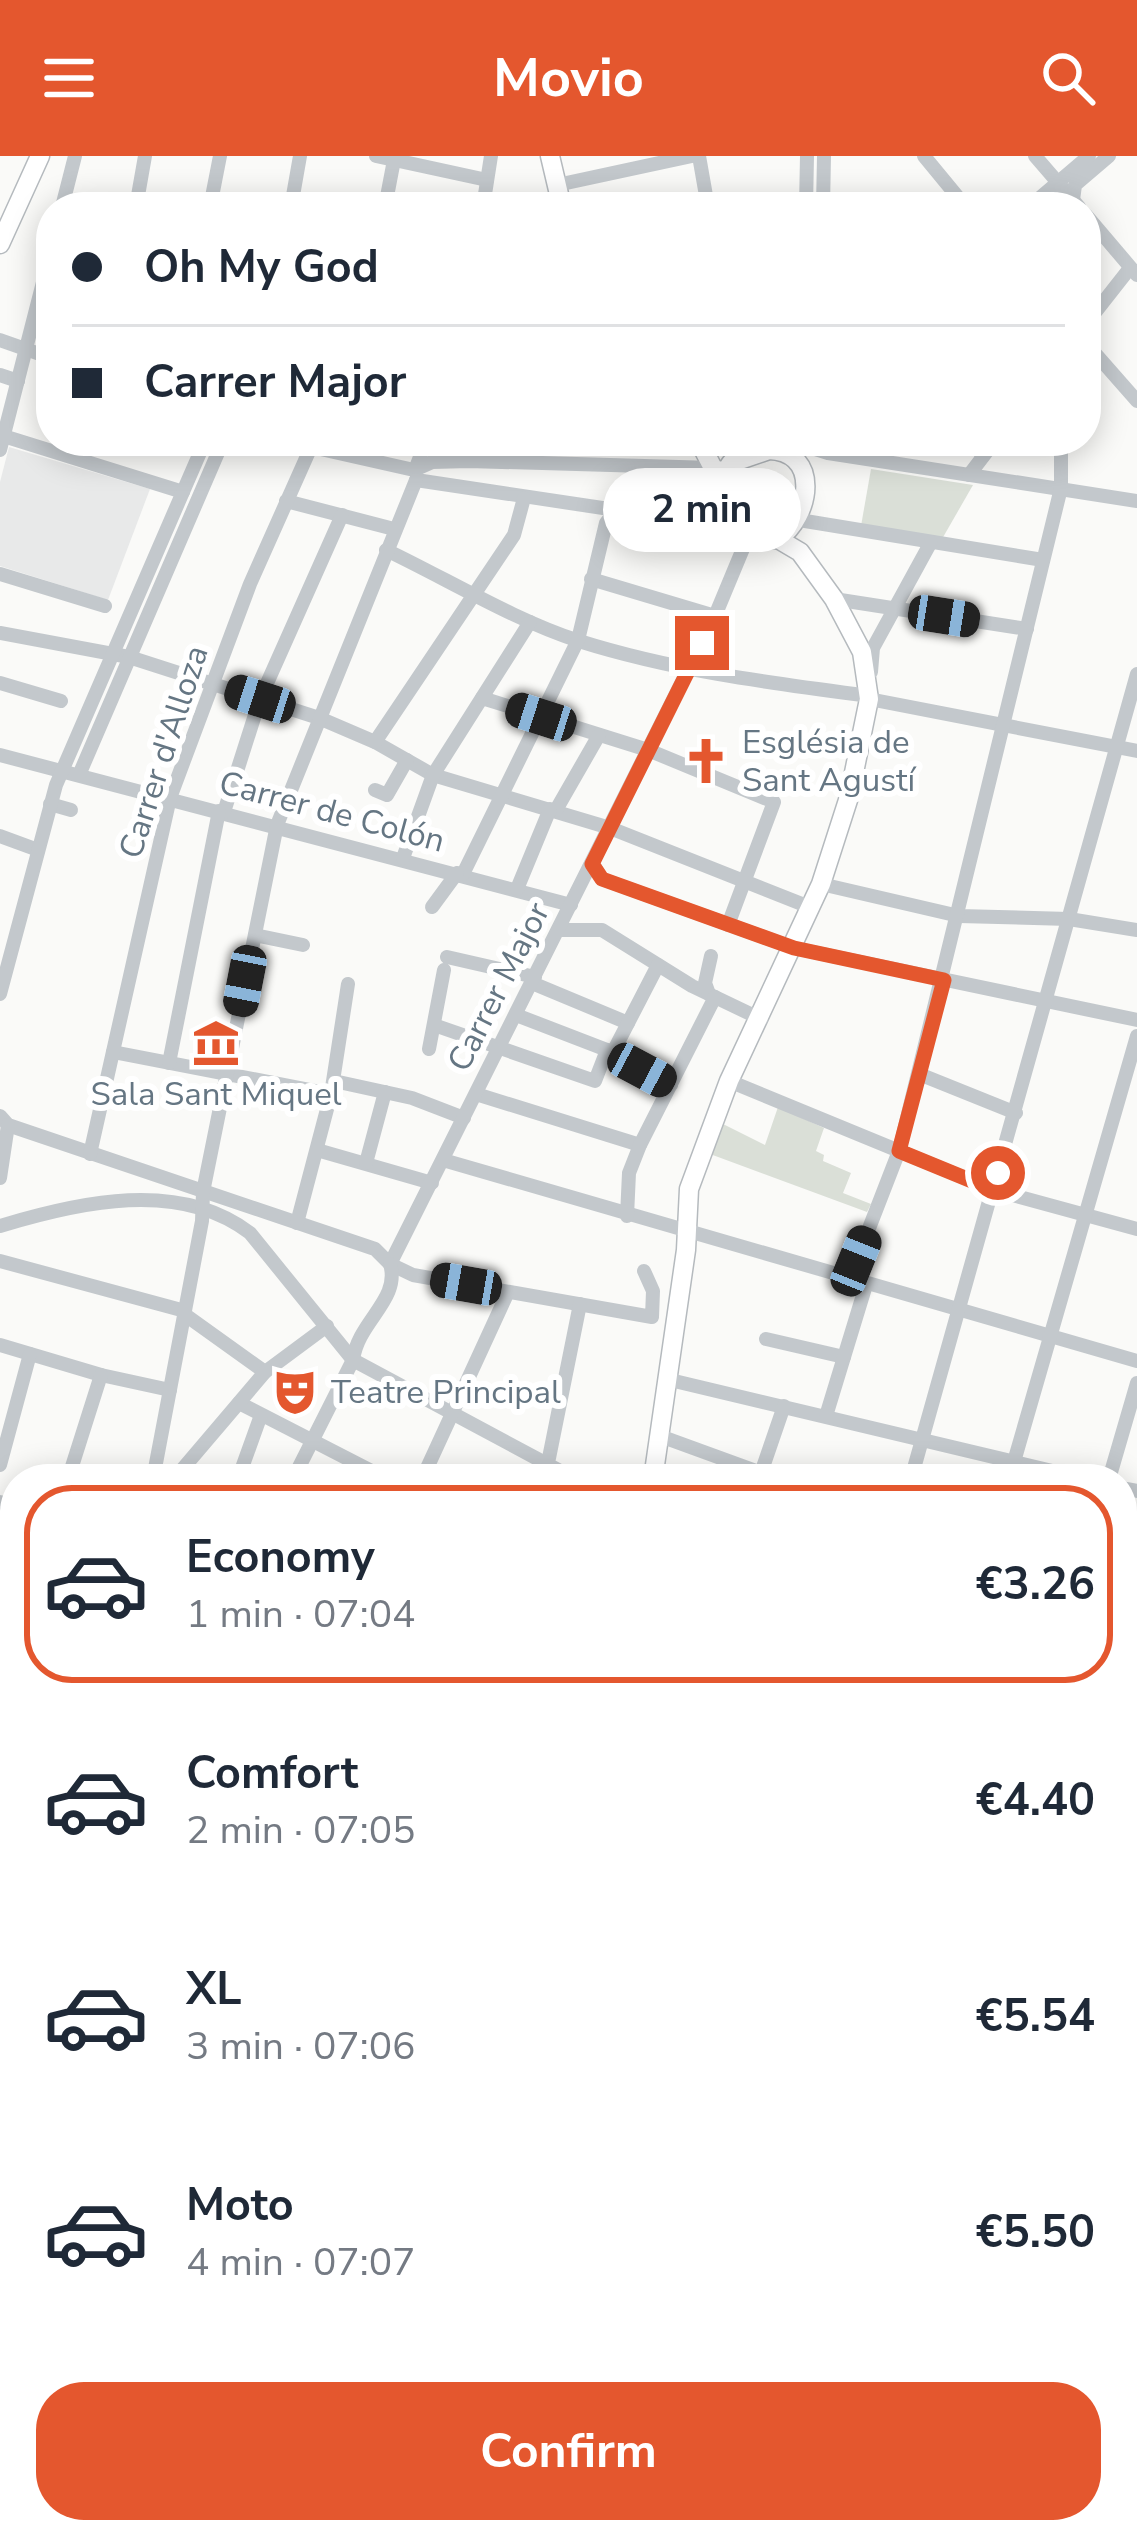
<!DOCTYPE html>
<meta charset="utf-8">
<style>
:root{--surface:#fff;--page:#f6f6f7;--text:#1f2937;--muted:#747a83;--line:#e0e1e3;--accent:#e4572e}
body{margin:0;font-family:"Nunito Sans",sans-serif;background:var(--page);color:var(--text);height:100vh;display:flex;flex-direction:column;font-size:45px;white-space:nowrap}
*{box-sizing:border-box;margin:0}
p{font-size:39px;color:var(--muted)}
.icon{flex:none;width:66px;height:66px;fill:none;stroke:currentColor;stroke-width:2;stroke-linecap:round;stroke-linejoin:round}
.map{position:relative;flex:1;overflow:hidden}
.sheet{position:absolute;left:0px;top:1308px;width:1137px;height:1080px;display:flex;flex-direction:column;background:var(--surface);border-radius:48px 48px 0 0;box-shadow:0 6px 30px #0003}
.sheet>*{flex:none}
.hud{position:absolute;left:36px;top:36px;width:1065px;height:264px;border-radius:48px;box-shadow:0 6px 30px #0003;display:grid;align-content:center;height:264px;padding:0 36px;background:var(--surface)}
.end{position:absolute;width:54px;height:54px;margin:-27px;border:15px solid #e4572e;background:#fff;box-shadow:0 0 0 6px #fff}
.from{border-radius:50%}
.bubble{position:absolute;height:84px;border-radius:42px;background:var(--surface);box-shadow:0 6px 30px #0003;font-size:39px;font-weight:700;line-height:84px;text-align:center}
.car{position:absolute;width:36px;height:72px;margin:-36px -18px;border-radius:15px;box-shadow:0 0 9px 3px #0007;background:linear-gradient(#222 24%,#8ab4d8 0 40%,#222 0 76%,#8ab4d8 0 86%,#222 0)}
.hud b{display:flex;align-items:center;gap:42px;height:114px;font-size:45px}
.hud b+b{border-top:3px solid var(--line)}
.hud i{width:30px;height:30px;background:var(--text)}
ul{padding:21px 0 0;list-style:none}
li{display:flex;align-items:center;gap:36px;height:198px;margin:0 24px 18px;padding:0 12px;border:6px solid transparent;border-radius:48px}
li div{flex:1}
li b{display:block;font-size:45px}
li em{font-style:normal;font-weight:700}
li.current{border-color:var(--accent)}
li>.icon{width:108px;height:108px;stroke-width:1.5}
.cta{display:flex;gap:24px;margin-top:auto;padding:24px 36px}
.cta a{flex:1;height:138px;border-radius:48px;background:var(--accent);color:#fff;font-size:48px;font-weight:700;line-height:138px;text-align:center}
header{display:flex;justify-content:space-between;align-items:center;height:156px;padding:0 36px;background:var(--accent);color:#fff;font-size:54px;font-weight:700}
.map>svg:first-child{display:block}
.built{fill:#e8e9e9}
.green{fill:#dadfd7}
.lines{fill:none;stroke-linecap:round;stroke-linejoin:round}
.major-casing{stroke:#b5babe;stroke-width:21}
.minor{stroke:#c3c8cc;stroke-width:14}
.major{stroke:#fff;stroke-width:18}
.route{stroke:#e4572e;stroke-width:15}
.labels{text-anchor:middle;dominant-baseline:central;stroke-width:12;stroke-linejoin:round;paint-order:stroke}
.poi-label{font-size:33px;fill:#657683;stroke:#fff;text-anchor:start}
.street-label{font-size:33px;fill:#657683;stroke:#fff}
</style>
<header><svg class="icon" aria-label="menu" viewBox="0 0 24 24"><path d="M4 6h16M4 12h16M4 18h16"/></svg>Movio<svg class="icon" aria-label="search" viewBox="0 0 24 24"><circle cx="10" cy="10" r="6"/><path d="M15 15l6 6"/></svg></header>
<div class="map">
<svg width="1137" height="2388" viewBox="0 0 1137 2388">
<rect width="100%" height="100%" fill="#fafaf8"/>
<path class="built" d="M9 291 150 333 108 444 0 410V326Z"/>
<g class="green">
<path d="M871 313 973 329 942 383 861 370Z"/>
<path d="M778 951 824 972 816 995 824 999 823 1005 851 1017 843 1037 871 1048 867 1056 710 998 721 967 765 989Z"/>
</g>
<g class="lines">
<defs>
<g id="major">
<path d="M550 0 562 51"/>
<path d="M0 88 40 0"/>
<path d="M699 285 713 312 722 316"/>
<path d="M769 294C821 296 811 360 778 383H747L723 370 718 326 731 307Z"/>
<path d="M653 1323 686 1094 689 1033 729 925 821 728 849 641 869 543 862 496 834 443 800 396 778 383"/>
<path d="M0 2071 15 2077"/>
<path d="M0 2234 15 2216"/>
</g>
</defs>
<use href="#major" class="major-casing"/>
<g class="minor">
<path d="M376 0 487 24"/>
<path d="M699 0 708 51"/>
<path d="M924 0 966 51"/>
<path d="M1035 0 1079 51"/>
<path d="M557 29 692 0"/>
<path d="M1073 44 1075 29 1109 0"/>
<path d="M62 51 75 0"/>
<path d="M136 51 145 0"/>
<path d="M210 51 220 0"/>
<path d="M291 51 300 0"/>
<path d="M385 51 394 4"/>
<path d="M483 51 491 0"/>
<path d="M806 51 807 0"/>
<path d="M823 51 824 0"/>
<path d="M1029 51 1089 0"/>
<path d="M1086 59 1137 119"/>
<path d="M1086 168 1130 112"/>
<path d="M0 184 51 202"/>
<path d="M1086 187 1137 245"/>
<path d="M0 219 18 225"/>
<path d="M0 279 183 336"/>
<path d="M285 285 414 314"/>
<path d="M971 285 983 300"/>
<path d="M0 294 51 95"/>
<path d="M785 295 809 291 828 297 1137 345"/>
<path d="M414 314 432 306 469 305 713 312"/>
<path d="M415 314 426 285"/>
<path d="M969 319 995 285"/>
<path d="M416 324 723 370"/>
<path d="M286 345 394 373"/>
<path d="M799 364 1043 404"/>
<path d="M386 394C447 423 516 465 579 485 674 515 771 527 870 540"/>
<path d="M0 418 105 450"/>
<path d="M591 423 715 460"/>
<path d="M834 443 1027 473"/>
<path d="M0 477 129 501 319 562 375 586 433 619 610 672 812 752"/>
<path d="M871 516 873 492 931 386"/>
<path d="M0 527 61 545"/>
<path d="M482 542 648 594 774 646 728 769"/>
<path d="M869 543 1137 595"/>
<path d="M375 586 514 379 524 342"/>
<path d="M0 599 571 749"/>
<path d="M79 619 223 285"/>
<path d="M375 634 387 639 407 604"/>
<path d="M50 648 71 654"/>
<path d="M556 654 599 579"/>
<path d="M224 656 260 543 342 359"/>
<path d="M0 680 38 694"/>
<path d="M403 702 433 619 530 466"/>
<path d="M593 708 602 723 794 792 1137 864"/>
<path d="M463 718 578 484 606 367 616 354"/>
<path d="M821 728 959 760 1069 763 1137 774"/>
<path d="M517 733 550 653"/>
<path d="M432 751 457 717"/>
<path d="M558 774H602L692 830 761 863"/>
<path d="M255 779 303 789"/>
<path d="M447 801 535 821"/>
<path d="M532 827 628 867"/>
<path d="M0 838 56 629 205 285"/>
<path d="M709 838 705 827 711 800"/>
<path d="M516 859 607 894 671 929"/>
<path d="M434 869 595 925 607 894"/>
<path d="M429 893 444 814"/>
<path d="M113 896 331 938"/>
<path d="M612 898 658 809"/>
<path d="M169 907 219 655"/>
<path d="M919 918 1016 957"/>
<path d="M334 925 412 942 464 962"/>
<path d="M729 925 994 1034 1137 1073"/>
<path d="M476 938 640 989"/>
<path d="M0 960 8 969 375 1093 390 1108 413 1119 652 1161 653 1135 644 1115"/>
<path d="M317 994 432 1027"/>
<path d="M90 998 170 642 250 428 311 291"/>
<path d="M443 1004 1137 1205"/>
<path d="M366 1007 385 936"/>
<path d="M0 1022 8 969"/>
<path d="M627 1060 629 1017 640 989 715 841"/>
<path d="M297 1067 331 938 348 828"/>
<path d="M0 1070C79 1046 180 1023 250 1077L353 1204 575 1323"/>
<path d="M0 1105 185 1155"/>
<path d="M390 1108 715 460 747 383"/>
<path d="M849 1124 899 995 1061 332V285"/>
<path d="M184 1158 265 1216"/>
<path d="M766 1183 844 1201"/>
<path d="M0 1189 101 1219 170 1234"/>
<path d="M666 1223 1086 1323"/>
<path d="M239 1247 387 1323"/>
<path d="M826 1260 866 1129"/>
<path d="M660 1280 778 1323"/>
<path d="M0 1309 30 1198"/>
<path d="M761 1317 784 1250"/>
<path d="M68 1323 101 1219"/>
<path d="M153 1323 202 1065 203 1036 277 669 416 324"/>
<path d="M174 1323 265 1216 327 1170"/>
<path d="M238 1323 261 1259"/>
<path d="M293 1323 353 1204C358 1165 401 1144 390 1108"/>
<path d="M422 1323 508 1136"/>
<path d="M539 1323 549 1302 580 1148"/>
<path d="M911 1323 1137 518"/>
<path d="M1009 1323 1137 880"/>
<path d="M1109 1323 1137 1227"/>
<path d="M1122 1332 1137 1335"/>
<path d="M0 1346 15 1352"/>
<path d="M1122 1430 1137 1434"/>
<path d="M0 1449 13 1427 15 1411"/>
<path d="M1122 1538 1137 1543"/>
<path d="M0 1557 15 1536"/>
<path d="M1122 1656 1137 1662"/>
<path d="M0 1682 15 1689"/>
<path d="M1122 1767 1137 1731"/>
<path d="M0 1775 15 1781"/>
<path d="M0 1919 15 1887"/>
<path d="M1122 1983 1137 1988"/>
<path d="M1122 2189 1137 2191"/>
<path d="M1122 2241 1137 2231"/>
<path d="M0 2364 15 2369"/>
<path d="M34 2373 52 2388"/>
<path d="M77 2373 117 2388"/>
<path d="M442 2373 481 2388"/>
<path d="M765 2373 804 2388"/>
<path d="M879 2373 889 2388"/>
<path d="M388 2388 394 2373"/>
<path d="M412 2388 418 2373"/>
<path d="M583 2388 589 2373"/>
<path d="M917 2388 935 2373"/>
</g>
<use href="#major" class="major"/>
</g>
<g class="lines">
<path class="route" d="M702 487 592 708 602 723 794 792 944 824 899 995 994 1034 998 1017"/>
</g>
<defs>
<symbol id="church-bare" viewBox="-9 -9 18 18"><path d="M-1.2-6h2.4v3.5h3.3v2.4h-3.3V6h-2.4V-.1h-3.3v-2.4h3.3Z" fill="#e4572e" stroke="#fff" stroke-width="2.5" paint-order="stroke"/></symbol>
<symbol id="museum-bare" viewBox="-9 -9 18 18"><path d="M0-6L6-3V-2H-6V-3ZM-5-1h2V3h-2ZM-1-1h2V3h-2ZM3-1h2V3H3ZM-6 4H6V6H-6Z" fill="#e4572e" stroke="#fff" stroke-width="2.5" paint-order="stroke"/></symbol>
<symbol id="theatre-bare" viewBox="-9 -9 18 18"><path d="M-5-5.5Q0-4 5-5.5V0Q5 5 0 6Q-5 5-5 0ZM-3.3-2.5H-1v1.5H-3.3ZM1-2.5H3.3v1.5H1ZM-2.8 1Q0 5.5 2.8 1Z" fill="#e4572e" stroke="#fff" stroke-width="2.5" paint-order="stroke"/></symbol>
</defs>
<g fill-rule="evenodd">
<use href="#church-bare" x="673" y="572" width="66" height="66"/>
<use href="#museum-bare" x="183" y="854" width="66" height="66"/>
<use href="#theatre-bare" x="262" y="1203" width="66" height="66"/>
</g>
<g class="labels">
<g class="poi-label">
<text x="742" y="586">Església de<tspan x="742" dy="38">Sant Agustí</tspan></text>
<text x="216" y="938" text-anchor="middle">Sala Sant Miquel</text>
<text x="331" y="1236">Teatre Principal</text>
</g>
<g class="street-label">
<text transform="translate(164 596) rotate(-72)">Carrer d'Alloza</text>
<text transform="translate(332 656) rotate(15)">Carrer de Colón</text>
<text transform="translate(499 831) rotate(-63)">Carrer Major</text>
</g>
</g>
</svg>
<i class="end from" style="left:998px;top:1017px"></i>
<i class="end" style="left:702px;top:487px"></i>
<div class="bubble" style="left:603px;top:312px;width:198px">2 min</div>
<i class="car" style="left:944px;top:460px;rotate:99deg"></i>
<i class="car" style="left:260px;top:543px;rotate:288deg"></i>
<i class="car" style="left:541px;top:561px;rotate:288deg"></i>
<i class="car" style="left:245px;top:825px;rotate:191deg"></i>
<i class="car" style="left:642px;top:914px;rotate:118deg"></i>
<i class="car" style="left:856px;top:1105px;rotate:22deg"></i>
<i class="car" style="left:466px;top:1128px;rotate:280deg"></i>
<div class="hud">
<b><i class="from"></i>Oh My God</b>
<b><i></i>Carrer Major</b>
</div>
<section class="sheet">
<ul>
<li class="current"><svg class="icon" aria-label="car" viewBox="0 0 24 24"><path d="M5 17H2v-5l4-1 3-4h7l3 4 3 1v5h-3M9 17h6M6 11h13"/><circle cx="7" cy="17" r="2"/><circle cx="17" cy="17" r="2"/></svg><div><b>Economy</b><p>1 min · 07:04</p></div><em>€3.26</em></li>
<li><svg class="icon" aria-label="car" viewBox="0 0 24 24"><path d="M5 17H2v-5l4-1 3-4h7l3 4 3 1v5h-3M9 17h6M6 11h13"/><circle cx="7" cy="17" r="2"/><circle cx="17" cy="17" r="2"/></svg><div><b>Comfort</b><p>2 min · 07:05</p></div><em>€4.40</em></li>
<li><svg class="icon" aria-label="car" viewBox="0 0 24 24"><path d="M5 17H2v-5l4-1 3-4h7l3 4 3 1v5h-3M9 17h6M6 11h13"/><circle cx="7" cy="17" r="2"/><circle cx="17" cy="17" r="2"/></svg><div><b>XL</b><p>3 min · 07:06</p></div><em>€5.54</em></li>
<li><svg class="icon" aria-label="car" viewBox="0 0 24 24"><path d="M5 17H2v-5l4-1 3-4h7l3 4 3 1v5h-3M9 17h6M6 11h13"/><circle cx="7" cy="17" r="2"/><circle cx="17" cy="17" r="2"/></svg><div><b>Moto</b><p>4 min · 07:07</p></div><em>€5.50</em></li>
</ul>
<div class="cta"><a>Confirm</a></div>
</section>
</div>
